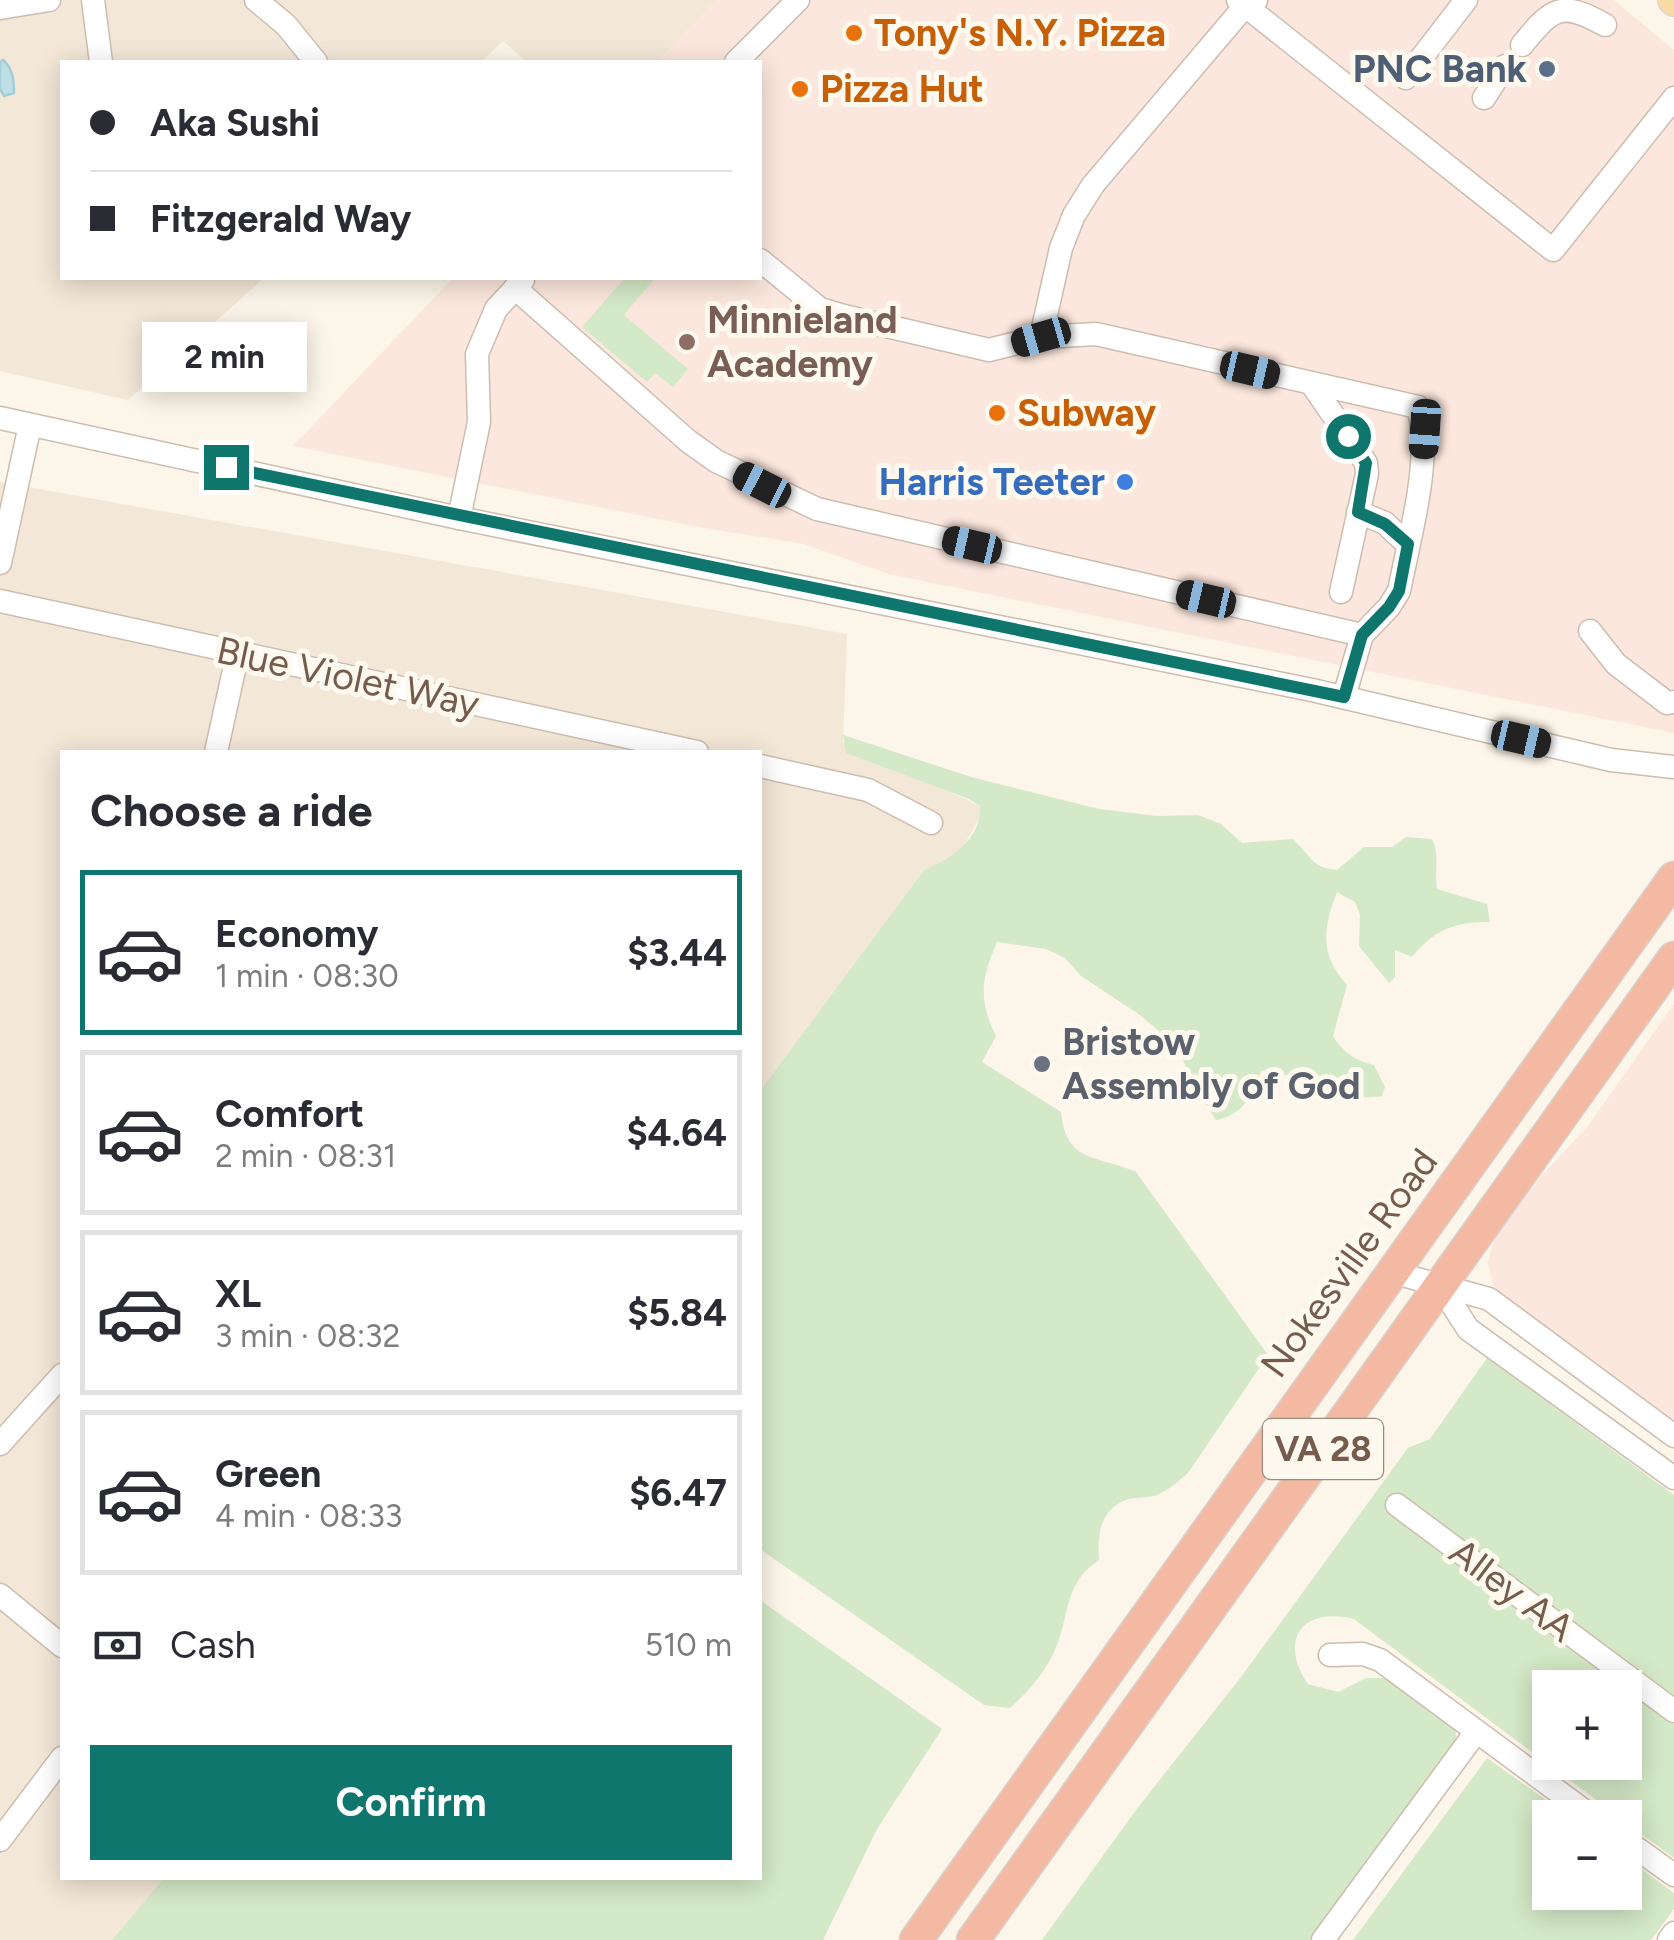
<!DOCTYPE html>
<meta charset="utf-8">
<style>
:root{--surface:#fff;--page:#f7f7f7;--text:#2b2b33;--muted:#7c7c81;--line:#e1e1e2;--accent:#0f766e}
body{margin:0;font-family:Figtree,sans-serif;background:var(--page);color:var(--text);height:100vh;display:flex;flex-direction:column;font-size:38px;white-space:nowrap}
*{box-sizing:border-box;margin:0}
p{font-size:32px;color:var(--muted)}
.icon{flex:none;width:55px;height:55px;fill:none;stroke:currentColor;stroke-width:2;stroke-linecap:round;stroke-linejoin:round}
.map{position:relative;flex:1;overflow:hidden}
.sheet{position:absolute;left:60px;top:750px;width:702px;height:1130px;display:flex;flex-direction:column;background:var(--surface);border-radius:0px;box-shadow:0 5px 25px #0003}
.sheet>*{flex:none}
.guide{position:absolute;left:60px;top:60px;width:702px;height:220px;border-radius:0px;box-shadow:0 5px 25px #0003;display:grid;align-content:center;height:220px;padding:0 30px;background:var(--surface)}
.tools{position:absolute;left:1532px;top:1670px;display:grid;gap:20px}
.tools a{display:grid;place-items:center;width:110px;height:110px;border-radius:0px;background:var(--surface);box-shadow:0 5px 25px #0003;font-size:50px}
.end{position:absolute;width:45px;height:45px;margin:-22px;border:12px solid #0f766e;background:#fff;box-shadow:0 0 0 5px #fff}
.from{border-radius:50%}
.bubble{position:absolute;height:70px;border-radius:0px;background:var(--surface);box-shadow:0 5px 25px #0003;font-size:32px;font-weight:700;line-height:70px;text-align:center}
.car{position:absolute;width:30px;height:60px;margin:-30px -15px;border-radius:12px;box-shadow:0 0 8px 2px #0007;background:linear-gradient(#222 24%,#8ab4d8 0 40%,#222 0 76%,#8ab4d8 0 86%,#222 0)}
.guide b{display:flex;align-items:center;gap:35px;height:95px;font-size:38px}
.guide b+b{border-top:2px solid var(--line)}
.guide i{width:25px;height:25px;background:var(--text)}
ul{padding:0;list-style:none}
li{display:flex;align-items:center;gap:30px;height:165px;margin:0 20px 15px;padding:0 10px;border:5px solid var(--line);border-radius:0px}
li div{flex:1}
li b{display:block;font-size:38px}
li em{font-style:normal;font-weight:700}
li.on{border-color:var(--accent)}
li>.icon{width:90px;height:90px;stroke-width:1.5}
h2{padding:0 30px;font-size:45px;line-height:120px}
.pay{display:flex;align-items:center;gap:25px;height:110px;padding:0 30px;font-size:38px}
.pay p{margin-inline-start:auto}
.cta{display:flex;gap:20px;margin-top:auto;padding:20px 30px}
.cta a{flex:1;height:115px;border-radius:0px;background:var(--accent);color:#fff;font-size:40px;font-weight:700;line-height:115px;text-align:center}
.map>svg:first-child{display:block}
.residential{fill:#f3e7d7}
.commercial{fill:#fbe7dd}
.green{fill:#d4e9c7;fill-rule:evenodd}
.water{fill:#bddee5;stroke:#a4ced6;stroke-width:2.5}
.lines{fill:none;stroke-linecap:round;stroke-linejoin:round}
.minor-casing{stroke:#cdbdaf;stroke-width:25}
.major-casing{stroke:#d8d1cd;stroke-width:32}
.highway-casing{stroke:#d8d1cd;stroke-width:35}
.minor{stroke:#fff;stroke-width:22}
.major{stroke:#f7daa4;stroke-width:30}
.highway{stroke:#f3b9a3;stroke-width:32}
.route{stroke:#0f766e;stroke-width:12}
.food-dot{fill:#e8710a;stroke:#fef9ef;stroke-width:4}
.service-dot{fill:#5c6f8a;stroke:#fef9ef;stroke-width:4}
.education-dot{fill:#8d6e63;stroke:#fef9ef;stroke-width:4}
.shop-dot{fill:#3f7fe0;stroke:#fef9ef;stroke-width:4}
.worship-dot{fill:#6b7280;stroke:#fef9ef;stroke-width:4}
.labels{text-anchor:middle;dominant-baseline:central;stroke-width:10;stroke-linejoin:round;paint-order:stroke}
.shield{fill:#fef9ef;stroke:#9e8b7e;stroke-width:2.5}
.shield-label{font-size:35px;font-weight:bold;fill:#755c4d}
.food-label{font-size:38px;font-weight:bold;fill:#c56008;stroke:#fef9ef;text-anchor:start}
.service-label{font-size:38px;font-weight:bold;fill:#4e5e75;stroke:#fef9ef;text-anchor:end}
.education-label{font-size:38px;font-weight:bold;fill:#785e54;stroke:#fef9ef;text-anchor:start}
.shop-label{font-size:38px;font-weight:bold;fill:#366cbe;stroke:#fef9ef;text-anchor:end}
.street-label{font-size:38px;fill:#755c4d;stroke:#fef9ef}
.worship-label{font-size:38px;font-weight:bold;fill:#5b616d;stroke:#fef9ef;text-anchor:start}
</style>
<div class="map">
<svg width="1674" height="1940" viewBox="0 0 1674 1940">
<rect width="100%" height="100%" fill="#fcf5e9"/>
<g class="residential">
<path d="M0 0H717L657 62H527L503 41 481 62H62V278H264L128 400 0 371Z"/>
<path d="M0 482 847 634 843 742 980 806V817L963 847 948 860 924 870 760 1091V752H62V1878H164L112 1940H0Z"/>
</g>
<g class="commercial">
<path d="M717 0H1614L1674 50V733L889 574 804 544 698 527 293 446 453 278H760V62H657Z"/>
<path d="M1674 1004V1421L1505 1298 1493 1285 1488 1263 1494 1238 1531 1187 1588 1126Z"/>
</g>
<g class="green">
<path d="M625 278H655L624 315 688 369 673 387 655 373 647 382 582 327Z"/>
<path d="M843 735 971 777 1099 809 1157 816 1198 815 1221 824 1242 843 1292 839C1312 855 1309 867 1337 870L1364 847H1392L1406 837 1432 839C1440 855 1434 871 1437 889L1487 904 1490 922C1454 922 1435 929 1412 957L1395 950V977L1389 983 1359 946 1360 915 1355 902 1337 892C1323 929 1319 954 1347 985L1333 1036C1344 1053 1354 1060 1374 1065L1385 1087 1382 1096C1361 1100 1343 1093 1322 1099L1276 1069 1261 1071C1253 1095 1243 1115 1216 1120L1194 1085 1177 1046 1140 1015 1081 976 1065 958 1046 949 997 942C981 979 978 999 996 1036L982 1062 1061 1112C1066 1164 1098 1155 1136 1172L1268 1355 1188 1473C1177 1482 1167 1492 1154 1496 1146 1498 1137 1497 1129 1499 1100 1508 1097 1534 1099 1560 1060 1586 1072 1619 1051 1658 1041 1677 1026 1694 1010 1708L984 1705 760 1549V1091L924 870C951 859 982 839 980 806L969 799 846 753Z"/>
<path d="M1487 1358 1674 1495V1858L1625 1822V1818L1619 1817 1354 1619C1302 1606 1278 1640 1308 1684L1338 1692 1366 1678H1385L1455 1727 1457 1744 1312 1940H1042L1136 1810 1241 1677 1408 1448 1430 1439ZM1550 1688H1625V1762H1550Z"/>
<path d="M760 1600 942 1729 877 1829 823 1940H112L164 1878H760Z"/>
<path d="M1487 1758 1570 1817 1550 1818V1892H1625V1857L1674 1893V1909L1651 1940H1353Z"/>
</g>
<path class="water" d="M3 60C13 69 14 80 14 93L4 96 0 89V62Z"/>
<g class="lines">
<defs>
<g id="minor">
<path d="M93 0 101 62"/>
<path d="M256 0 286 25 316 62"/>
<path d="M1238 0 1553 250 1674 98"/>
<path d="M0 8 49 0"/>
<path d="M1522 45C1552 8 1561 0 1605 25"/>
<path d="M736 62 798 0"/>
<path d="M1406 78 1466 0"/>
<path d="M1484 98 1505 66"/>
<path d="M760 260 820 309 844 316 989 350 1041 337 1061 248 1074 215 1093 185 1245 6 1256 0"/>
<path d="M515 288 688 441 716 461 817 509 1362 635"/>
<path d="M1041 337 1096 334 1418 407C1433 457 1409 539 1399 591L1389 607 1362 635 1344 697"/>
<path d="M1311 383 1366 463 1367 474 1341 592"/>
<path d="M0 418 459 518 1312 690 1611 760 1674 767"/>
<path d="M1358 512 1385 523 1407 544"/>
<path d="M459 518 479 422 477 354 496 309 523 280"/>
<path d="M0 563 30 425"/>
<path d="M0 601 697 752"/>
<path d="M1590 631 1616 664 1667 703 1674 702"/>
<path d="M216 752 238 652"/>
<path d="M760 766 868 790 931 823"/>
<path d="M1392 1272 1489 1299 1674 1436"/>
<path d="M1440 1285 1468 1329 1674 1478"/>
<path d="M0 1444 62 1375"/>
<path d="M1397 1505 1674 1711"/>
<path d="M0 1595 62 1646"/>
<path d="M1330 1655 1363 1654 1380 1660 1594 1818"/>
<path d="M0 1840 62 1758"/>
<path d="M1625 1840 1674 1875"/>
<path d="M1323 1940 1476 1732"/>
<path d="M1669 1940 1674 1933"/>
</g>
<path id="major" d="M1673 0 1674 1"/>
<g id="highway">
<path d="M916 1940 1674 878"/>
<path d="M973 1940 1674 958"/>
</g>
</defs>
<use href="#minor" class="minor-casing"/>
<use href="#major" class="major-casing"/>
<use href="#highway" class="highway-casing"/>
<use href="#minor" class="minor"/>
<use href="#major" class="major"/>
<use href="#highway" class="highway"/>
</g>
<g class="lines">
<path class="route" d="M226 467 1344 697 1362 635 1389 607 1399 591 1408 544 1385 524 1358 512 1366 463 1348 436"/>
</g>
<g class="food-dot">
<circle cx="854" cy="33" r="10"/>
<circle cx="800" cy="89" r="10"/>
<circle cx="997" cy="413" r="10"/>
</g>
<circle class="service-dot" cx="1547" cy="69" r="10"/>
<circle class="education-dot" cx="687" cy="342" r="10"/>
<circle class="shop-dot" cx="1125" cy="482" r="10"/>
<circle class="worship-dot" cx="1042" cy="1064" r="10"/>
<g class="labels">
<rect class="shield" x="1263" y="1419" width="120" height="60" rx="8"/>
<g class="shield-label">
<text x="1323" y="1449">VA 28</text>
</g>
<g class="food-label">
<text x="874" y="33">Tony's N.Y. Pizza</text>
<text x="820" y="89">Pizza Hut</text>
<text x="1017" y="413">Subway</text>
</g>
<g class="service-label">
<text x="1527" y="69">PNC Bank</text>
</g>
<g class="education-label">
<text x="707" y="320">Minnieland<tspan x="707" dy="44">Academy</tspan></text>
</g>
<g class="shop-label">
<text x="1105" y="482">Harris Teeter</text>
</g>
<g class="street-label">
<text transform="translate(348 677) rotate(12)">Blue Violet Way</text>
<text transform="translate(1349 1263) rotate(-54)">Nokesville Road</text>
<text transform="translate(1512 1590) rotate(37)">Alley AA</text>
</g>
<g class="worship-label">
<text x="1062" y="1042">Bristow<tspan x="1062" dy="44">Assembly of God</tspan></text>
</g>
</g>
</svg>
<div class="tools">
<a>+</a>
<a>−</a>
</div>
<i class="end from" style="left:1348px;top:436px"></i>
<i class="end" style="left:226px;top:467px"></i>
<div class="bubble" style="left:142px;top:322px;width:165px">2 min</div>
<i class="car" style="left:1041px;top:337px;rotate:254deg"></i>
<i class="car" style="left:1250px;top:370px;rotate:103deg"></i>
<i class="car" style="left:1425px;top:429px;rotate:184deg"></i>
<i class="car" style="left:762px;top:485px;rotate:297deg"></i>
<i class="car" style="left:972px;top:545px;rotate:283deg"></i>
<i class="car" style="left:1206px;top:599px;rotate:283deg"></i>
<i class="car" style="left:1521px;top:739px;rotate:103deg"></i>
<div class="guide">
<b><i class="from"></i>Aka Sushi</b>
<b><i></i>Fitzgerald Way</b>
</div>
<section class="sheet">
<h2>Choose a ride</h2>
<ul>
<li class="on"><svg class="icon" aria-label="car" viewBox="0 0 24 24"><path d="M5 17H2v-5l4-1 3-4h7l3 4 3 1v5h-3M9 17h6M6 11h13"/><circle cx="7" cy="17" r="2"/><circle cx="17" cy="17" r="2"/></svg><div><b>Economy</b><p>1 min · 08:30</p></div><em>$3.44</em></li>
<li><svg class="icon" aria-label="car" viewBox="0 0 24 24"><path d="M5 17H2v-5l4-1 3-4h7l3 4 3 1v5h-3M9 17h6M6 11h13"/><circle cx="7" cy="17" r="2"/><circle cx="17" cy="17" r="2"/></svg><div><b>Comfort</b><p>2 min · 08:31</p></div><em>$4.64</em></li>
<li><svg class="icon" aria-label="car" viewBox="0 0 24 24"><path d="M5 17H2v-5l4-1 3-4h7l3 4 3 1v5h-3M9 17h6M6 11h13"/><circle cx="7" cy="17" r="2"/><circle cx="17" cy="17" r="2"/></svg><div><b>XL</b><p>3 min · 08:32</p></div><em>$5.84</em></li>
<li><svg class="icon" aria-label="car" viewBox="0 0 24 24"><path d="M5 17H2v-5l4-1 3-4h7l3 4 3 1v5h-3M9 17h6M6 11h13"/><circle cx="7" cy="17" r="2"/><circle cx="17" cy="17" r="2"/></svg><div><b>Green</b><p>4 min · 08:33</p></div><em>$6.47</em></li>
</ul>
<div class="pay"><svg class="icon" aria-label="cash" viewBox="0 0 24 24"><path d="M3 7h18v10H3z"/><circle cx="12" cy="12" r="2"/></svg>Cash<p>510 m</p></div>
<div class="cta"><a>Confirm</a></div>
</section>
</div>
